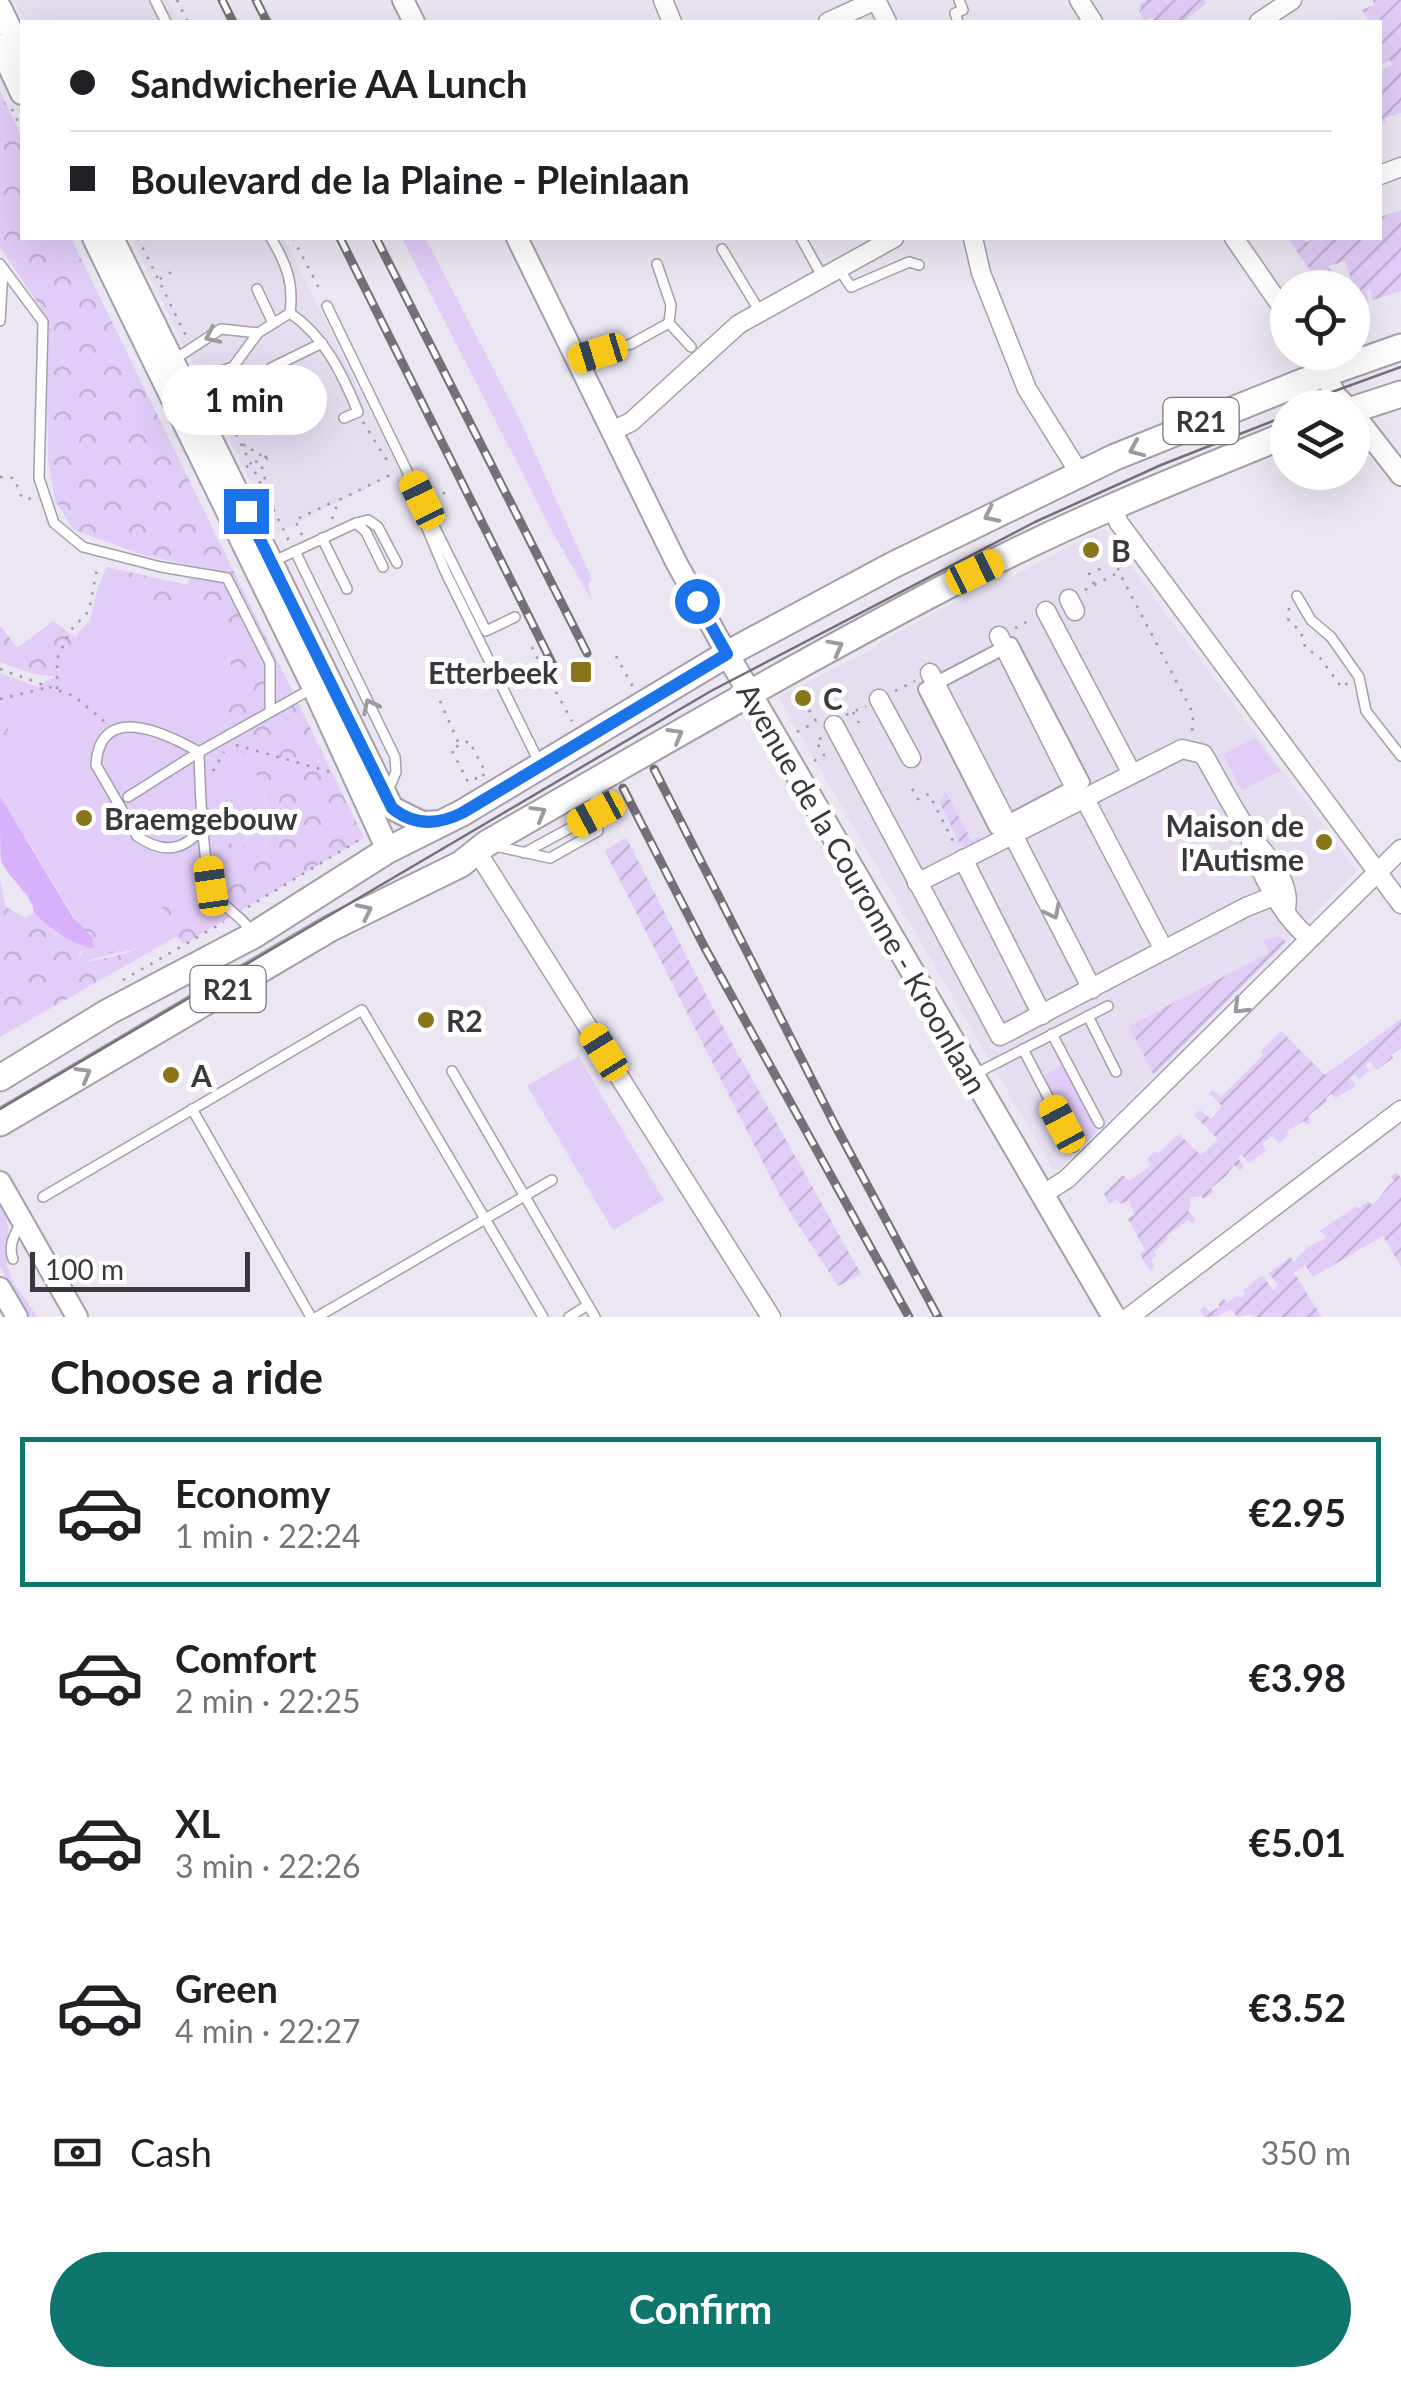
<!DOCTYPE html>
<meta charset="utf-8">
<style>
:root{--surface:#fff;--page:#f6f6f6;--text:#202124;--muted:#757577;--line:#e0e0e0;--accent:#0f766e}
body{margin:0;font-family:Lato,sans-serif;background:var(--page);color:var(--text);height:100vh;display:flex;flex-direction:column;font-size:38px;white-space:nowrap}
*{box-sizing:border-box;margin:0}
p{font-size:32px;color:var(--muted)}
.icon{flex:none;width:55px;height:55px;fill:none;stroke:currentColor;stroke-width:2;stroke-linecap:round;stroke-linejoin:round}
.map{position:relative;height:1317px;overflow:hidden}
.side{display:flex;flex-direction:column;background:var(--surface);flex:1}
.side>*{flex:none}
.top-card{position:absolute;left:20px;top:20px;width:1362px;height:220px;border-radius:0px;box-shadow:0 10px 40px #0002;display:grid;align-content:center;height:220px;padding:0 50px;background:var(--surface)}
.tools{position:absolute;left:1270px;top:270px;display:grid;gap:20px}
.tools a{display:grid;place-items:center;width:100px;height:100px;border-radius:50%;background:var(--surface);box-shadow:0 10px 40px #0002;font-size:50px}
.scale{position:absolute;left:30px;bottom:25px;width:220px;box-sizing:border-box;padding-left:10px;border:5px solid #3a383d;border-top:0;font-size:28px;line-height:35px;white-space:nowrap;color:#3a383d;-webkit-text-stroke:8px #fff;paint-order:stroke}
.end{position:absolute;width:45px;height:45px;margin:-22px;border:12px solid #1a73e8;background:#fff;box-shadow:0 0 0 5px #fff}
.from{border-radius:50%}
.bubble{position:absolute;height:70px;border-radius:35px;background:var(--surface);box-shadow:0 10px 40px #0002;font-size:32px;font-weight:700;line-height:70px;text-align:center}
.car{position:absolute;width:30px;height:60px;margin:-30px -15px;border-radius:12px;box-shadow:0 0 8px 2px #0007;background:linear-gradient(#f5c518 24%,#345 0 40%,#f5c518 0 76%,#345 0 86%,#f5c518 0)}
.top-card b{display:flex;align-items:center;gap:35px;height:95px;font-size:38px}
.top-card b+b{border-top:2px solid var(--line)}
.top-card i{width:25px;height:25px;background:var(--text)}
ul{padding:0;list-style:none}
li{display:flex;align-items:center;gap:30px;height:150px;margin:0 20px 15px;padding:0 30px;border:5px solid transparent;border-radius:0px}
li div{flex:1}
li b{display:block;font-size:38px}
li em{font-style:normal;font-weight:700}
li.current{border-color:var(--accent)}
li>.icon{width:90px;height:90px;stroke-width:1.5}
h2{padding:0 50px;font-size:45px;line-height:120px}
.pay{display:flex;align-items:center;gap:25px;height:110px;padding:0 50px;font-size:38px}
.pay p{margin-inline-start:auto}
.primary-button{display:flex;gap:20px;margin-top:auto;padding:20px 50px}
.primary-button a{flex:1;height:115px;border-radius:60px;background:var(--accent);color:#fff;font-size:40px;font-weight:700;line-height:115px;text-align:center}
.map>svg:first-child{display:block}
.built{fill:#e6ddf1}
.grass{fill:#e2cdf8}
.forest{fill:url(#forest-crowns)}
.garden{fill:url(#garden-furrows)}
.water{fill:#d8b2fd}
.lines{fill:none;stroke-linecap:round;stroke-linejoin:round}
.service-casing{stroke:#a49faa;stroke-width:12}
.pedestrian-casing{stroke:#a49faa;stroke-width:16}
.minor-casing{stroke:#a49faa;stroke-width:21}
.tertiary-casing{stroke:#a49faa;stroke-width:24}
.secondary-casing{stroke:#a49faa;stroke-width:26}
.primary-casing{stroke:#a49faa;stroke-width:29}
.path{stroke:#9c98a0;stroke-width:2.5;stroke-dasharray:2.5 8;stroke-linecap:butt}
.service{stroke:#fff;stroke-width:9}
.pedestrian{stroke:#fff;stroke-width:12}
.minor{stroke:#fff;stroke-width:18}
.tertiary{stroke:#fff;stroke-width:20}
.secondary{stroke:#fff;stroke-width:22}
.primary{stroke:#fff;stroke-width:25}
.tram{stroke:#737077;stroke-width:2.5}
.rail-casing{stroke:#737077;stroke-width:9}
.rail{stroke:#fff;stroke-width:5;stroke-dasharray:15;stroke-linecap:butt}
.oneway{stroke:#9c9c9e}
.route{stroke:#1a73e8;stroke-width:12}
.poi-dot{fill:#89761a;stroke:#fff;stroke-width:4}
.labels{text-anchor:middle;dominant-baseline:central;stroke-width:10;stroke-linejoin:round;paint-order:stroke}
.shield{fill:#fff;stroke:#757477;stroke-width:2.5}
.shield-label{font-size:28px;font-weight:bold;fill:#3a383d}
.poi-label{font-size:30px;font-weight:bold;fill:#3a383d;stroke:#fff;text-anchor:start}
.street-label{font-size:30px;fill:#3a383d;stroke:#fff}
</style>
<div class="map">
<svg width="1401" height="1317" viewBox="0 0 1401 1317">
<defs>
<pattern id="forest-crowns" width="20" height="18" patternUnits="userSpaceOnUse" patternTransform="scale(2.5)"><rect width="20" height="18" fill="#e2cdf8"/><path d="M2 6a3 3 0 1 1 6 0M12 15a3 3 0 1 1 6 0" fill="none" stroke="#c3b1d6"/></pattern>
<pattern id="garden-furrows" width="10" height="10" patternUnits="userSpaceOnUse" patternTransform="scale(2.5)"><rect width="10" height="10" fill="#e2cdf8"/><path d="M-1 1l2-2M0 10L10 0M9 11l2-2" fill="none" stroke="#c3b1d6"/></pattern>
</defs>
<rect width="100%" height="100%" fill="#ece6f2"/>
<g class="built">
<path d="M14 0H168L179 22H25Z"/>
<path d="M131 238H284L400 472 276 533Z"/>
<path d="M1103 529 1357 871 1059 1170 1053 1169 778 697 878 647 877 644 939 610 1004 581Z"/>
</g>
<g class="grass">
<path d="M402 238H425L429 245 519 418 592 579 588 584 592 601 553 533Z"/>
<path d="M98 587 168 603 213 620C235 665 237 675 223 724 257 767 274 795 264 852L200 902 171 932 152 945 77 963 98 917 84 929 80 926 0 796V786L15 754 0 700V673L38 687C55 673 57 680 74 672L77 634 90 620Z"/>
<path d="M1255 738 1280 771 1242 791 1223 754Z"/>
<path d="M578 1056 664 1200 613 1230 527 1086Z"/>
<path d="M1062 1065 1097 1132 1079 1150 1041 1077Z"/>
<path d="M0 1206C17 1235 2 1239 8 1268 11 1283 29 1303 37 1317H29L0 1267Z"/>
</g>
<g class="forest">
<path d="M0 91 22 137V238H71L364 838 184 944 176 937 0 1037V879L6 907 25 918 34 913 58 935 81 946 84 929 98 917 116 915 126 922 121 950 99 955 81 951 77 962C108 960 144 950 170 932L162 906 173 895 200 902 227 883 223 842 264 851C277 799 254 763 223 724 237 675 235 665 213 620L168 603 98 587 107 567 188 585 192 566 143 555 74 530 55 501 48 461 46 316 0 247Z"/>
<path d="M53 621 77 639 74 672C52 683 22 670 0 662V625L17 648Z"/>
<path d="M0 700 15 754 0 786Z"/>
</g>
<g class="garden">
<path d="M1146 0H1205L1206 4 1187 18 1189 22H1155L1152 17 1144 21 1139 11 1141 9 1139 4Z"/>
<path d="M1373 0H1401V113L1385 118 1386 122 1380 125V70L1393 65 1390 60 1380 65V22H1370L1362 10 1374 5Z"/>
<path d="M1401 210V291L1373 300 1370 289 1366 290 1369 302 1360 305 1345 261 1329 266 1334 279 1322 287 1289 240 1302 238 1307 242 1316 238 1318 241 1335 238 1337 241 1345 238H1380V217Z"/>
<path d="M945 790 971 840 980 836 982 841 968 848 961 846 940 803Z"/>
<path d="M626 837 718 1018 861 1274 838 1286 781 1198 605 851Z"/>
<path d="M1280 936 1286 942 1154 1075 1129 1026 1269 953 1263 940Z"/>
<path d="M1401 1019V1048L1392 1055 1393 1058 1377 1070 1370 1062 1366 1065 1369 1070 1359 1079 1355 1074 1350 1078 1356 1086 1336 1098 1331 1094 1326 1098 1327 1101 1308 1116 1312 1122 1307 1125 1304 1121 1288 1131 1287 1136 1279 1143 1272 1136 1262 1144 1267 1150 1249 1163 1242 1155 1238 1158 1244 1167 1239 1171 1234 1165 1226 1176 1211 1188 1213 1192 1204 1199 1201 1196 1189 1198 1191 1203 1188 1211 1196 1220 1192 1223 1188 1220 1166 1236 1168 1238 1154 1252 1157 1255 1151 1260 1155 1267 1150 1271 1140 1254 1145 1250 1128 1219 1135 1214 1128 1201 1120 1204 1117 1199 1109 1204 1104 1194 1123 1175 1129 1181 1152 1165 1147 1160 1155 1151 1158 1153 1179 1134 1201 1155 1218 1139 1194 1115 1200 1110 1211 1119 1222 1106 1209 1093 1213 1090 1221 1097 1263 1055 1261 1051 1281 1031 1325 1075Z"/>
<path d="M1396 1172 1401 1178V1267L1383 1236 1313 1277 1305 1265 1294 1273 1322 1317H1254L1251 1314 1237 1317 1231 1309 1216 1317H1204L1200 1310 1205 1306 1210 1312 1220 1307 1218 1303 1224 1299 1227 1302 1238 1296 1240 1298 1245 1294 1243 1291 1262 1275 1273 1290 1278 1286 1269 1273 1290 1257 1294 1262 1308 1247 1326 1238 1320 1231 1356 1206 1358 1208 1369 1201 1372 1205C1383 1197 1383 1189 1394 1181L1391 1176Z"/>
</g>
<path class="water" d="M0 796 73 917 93 938V948C69 944 52 930 34 913 33 894 8 879 1 860 0 842 0 815 0 796Z"/>
<g class="lines">
<defs>
<g id="service">
<path d="M155 0 166 22"/>
<path d="M958 22 955 13 963 10 959 0"/>
<path d="M801 238 823 278"/>
<path d="M722 249 760 312"/>
<path d="M0 264 43 322 39 478 54 523 83 547 161 567 227 578 270 663V709"/>
<path d="M657 264 671 305 669 323 691 347"/>
<path d="M839 269 851 287 909 262 919 265"/>
<path d="M257 289 273 323"/>
<path d="M327 306 421 500 424 521 445 571 540 764"/>
<path d="M290 313C324 336 342 373 358 412L344 418"/>
<path d="M0 321 3 269"/>
<path d="M175 359 221 329 258 333"/>
<path d="M579 359 631 344 669 323"/>
<path d="M271 368 322 343"/>
<path d="M187 384 233 367 258 333 290 313C294 283 286 263 271 238"/>
<path d="M424 516 433 524 486 631 515 617"/>
<path d="M356 523 366 532 383 567"/>
<path d="M322 538 347 589"/>
<path d="M295 551 395 757 396 772 387 793"/>
<path d="M274 561 356 523 368 520 378 527 397 563"/>
<path d="M1297 596 1311 620 1331 637 1359 677 1366 711 1401 756"/>
<path d="M128 797 199 752C164 732 100 702 96 765L137 836C162 854 185 852 203 826"/>
<path d="M495 846 550 858 598 831 593 807 599 785"/>
<path d="M524 853 596 814"/>
<path d="M252 933C243 916 224 909 214 893 202 871 200 781 199 752L313 688"/>
<path d="M1088 1016 1116 1072"/>
<path d="M1052 1034 1099 1123"/>
<path d="M1023 1049 1074 1147"/>
<path d="M452 1071 595 1317"/>
<path d="M973 1075 1108 1006"/>
<path d="M192 1109 311 1317"/>
<path d="M43 1197 362 1010 543 1317"/>
<path d="M13 1259C8 1246 14 1236 20 1224"/>
<path d="M317 1317 552 1180"/>
<path d="M569 1317 588 1305"/>
</g>
<path id="pedestrian" d="M1011 644 1083 782 996 828 925 689Z"/>
<g id="minor">
<path d="M663 0 672 22"/>
<path d="M876 0 887 22"/>
<path d="M1079 0 1093 22"/>
<path d="M828 22 876 0"/>
<path d="M1259 22 1292 0"/>
<path d="M1380 175 1401 167"/>
<path d="M973 238 981 273 1027 389 1080 474"/>
<path d="M1234 238 1288 316"/>
<path d="M1313 352 1325 374"/>
<path d="M612 431 631 422 739 324 894 238"/>
<path d="M1112 507 1119 523 1401 904"/>
<path d="M1069 599 1075 611"/>
<path d="M1046 611 1132 774"/>
<path d="M999 636 1081 800"/>
<path d="M930 673 1092 989"/>
<path d="M879 699 911 758"/>
<path d="M834 725 1000 1036 1246 907 1274 896"/>
<path d="M1085 799 1164 950"/>
<path d="M1251 842C1260 875 1283 917 1309 938"/>
<path d="M476 850 771 1317"/>
<path d="M963 859 1042 1015"/>
<path d="M917 883 1182 749 1203 754C1218 779 1231 806 1248 831 1262 852 1292 880 1286 908"/>
<path d="M1042 1195 1067 1179 1401 849"/>
<path d="M1129 1317 1401 1110"/>
</g>
<g id="tertiary">
<path d="M403 0 414 22"/>
<path d="M517 238 676 562 727 654"/>
<path d="M1325 374 1336 396 1348 408"/>
<path d="M1352 412 1401 475"/>
<path d="M0 1182 77 1317"/>
<path d="M0 1288 17 1317"/>
</g>
<g id="secondary">
<path d="M0 8 22 54"/>
<path d="M0 46 22 93"/>
<path d="M94 238 314 688 388 850"/>
<path d="M112 238 392 808 422 823 444 822"/>
<path d="M727 654 1114 1317"/>
</g>
<g id="primary">
<path d="M1352 410 1401 394"/>
<path d="M0 1078 108 1012 254 935 388 850 462 813 727 654 893 565 1115 457 1302 382 1401 347"/>
<path d="M0 1123 331 928 461 864 486 844C648 751 809 657 976 571 1077 519 1182 477 1288 434"/>
</g>
</defs>
<use href="#service" class="service-casing"/>
<use href="#pedestrian" class="pedestrian-casing"/>
<use href="#minor" class="minor-casing"/>
<use href="#tertiary" class="tertiary-casing"/>
<use href="#secondary" class="secondary-casing"/>
<use href="#primary" class="primary-casing"/>
<g class="path">
<path d="M177 0 188 22"/>
<path d="M12 109 22 130"/>
<path d="M138 238 186 336"/>
<path d="M293 238 322 294"/>
<path d="M160 279 178 268"/>
<path d="M213 387 289 541"/>
<path d="M363 422 388 462"/>
<path d="M243 445H249L255 454 268 456 262 467 265 479 261 482"/>
<path d="M246 467 271 454"/>
<path d="M0 477 14 478 22 498 33 499"/>
<path d="M433 498 451 490"/>
<path d="M332 519 339 500 394 473"/>
<path d="M302 535 295 520 335 501"/>
<path d="M1122 560 1117 564 1119 572 1193 713 1192 736"/>
<path d="M1094 584 1089 574 1100 569 1096 561"/>
<path d="M1085 590 1119 572"/>
<path d="M1289 608 1288 619 1301 632 1305 647 1320 658 1340 685 1347 686 1345 680"/>
<path d="M1015 628 1030 620"/>
<path d="M532 647 546 677"/>
<path d="M616 656 633 687"/>
<path d="M0 669 74 696 104 721"/>
<path d="M57 689V659L70 631 89 611 98 564"/>
<path d="M895 691 915 681"/>
<path d="M556 692 572 721"/>
<path d="M0 699 45 688"/>
<path d="M838 700 843 710"/>
<path d="M440 701 459 744"/>
<path d="M809 710 816 721"/>
<path d="M853 712 859 723"/>
<path d="M846 715 866 706"/>
<path d="M797 732 816 722"/>
<path d="M236 745 334 773"/>
<path d="M814 761 824 755 816 741 823 737"/>
<path d="M213 771 224 752"/>
<path d="M477 778 468 782 451 749 469 741 486 773 478 779"/>
<path d="M912 789 918 799 929 794 955 845"/>
<path d="M248 907 361 839"/>
<path d="M123 980 224 922"/>
</g>
<use href="#service" class="service"/>
<use href="#pedestrian" class="pedestrian"/>
<use href="#minor" class="minor"/>
<use href="#tertiary" class="tertiary"/>
<use href="#secondary" class="secondary"/>
<use href="#primary" class="primary"/>
<g class="tram">
<path d="M1288 408 1401 367"/>
<path d="M0 1109 711 691 1035 522 1161 465 1288 415"/>
</g>
<defs>
<g id="rail">
<path d="M222 0 233 22"/>
<path d="M256 0 267 22"/>
<path d="M340 238 556 671"/>
<path d="M376 238 587 653"/>
<path d="M654 769 835 1125 938 1317"/>
<path d="M623 788 705 948 909 1317"/>
</g>
</defs>
<use href="#rail" class="rail-casing"/>
<use href="#rail" class="rail"/>
</g>
<defs><path id="oneway-chevron" d="M-2-3.5L2.5 0L-2 3.5" fill="none" stroke-width="1.6" stroke-linecap="round" stroke-linejoin="round" transform="scale(2.5)"/></defs>
<g class="oneway">
<use href="#oneway-chevron" transform="translate(212 336) rotate(155)"/>
<use href="#oneway-chevron" transform="translate(1136 449) rotate(157)"/>
<use href="#oneway-chevron" transform="translate(991 515) rotate(154)"/>
<use href="#oneway-chevron" transform="translate(836 647) rotate(-28)"/>
<use href="#oneway-chevron" transform="translate(370 706) rotate(-116)"/>
<use href="#oneway-chevron" transform="translate(676 735) rotate(-30)"/>
<use href="#oneway-chevron" transform="translate(539 813) rotate(-30)"/>
<use href="#oneway-chevron" transform="translate(365 911) rotate(-26)"/>
<use href="#oneway-chevron" transform="translate(1053 912) rotate(63)"/>
<use href="#oneway-chevron" transform="translate(1240 1007) rotate(135)"/>
<use href="#oneway-chevron" transform="translate(84 1074) rotate(-30)"/>
</g>
<g class="lines">
<path class="route" d="M246 511 392 808C414 826 438 825 462 813L727 654 697 601"/>
</g>
<g class="poi-dot">
<circle cx="1091" cy="550" r="10"/>
<rect x="569" y="660" width="24" height="24" rx="5"/>
<circle cx="803" cy="698" r="10"/>
<circle cx="84" cy="818" r="10"/>
<circle cx="1324" cy="842" r="10"/>
<circle cx="426" cy="1020" r="10"/>
<circle cx="171" cy="1075" r="10"/>
</g>
<g class="labels">
<g class="shield">
<rect x="1163.5" y="398" width="75" height="46" rx="8"/>
<rect x="190.5" y="966" width="75" height="46" rx="8"/>
</g>
<g class="shield-label">
<text x="1201" y="421">R21</text>
<text x="228" y="989">R21</text>
</g>
<g class="poi-label">
<text x="1111" y="550">B</text>
<text x="558" y="672" text-anchor="end">Etterbeek</text>
<text x="823" y="698">C</text>
<text x="104" y="818">Braemgebouw</text>
<text x="1304" y="825" text-anchor="end">Maison de<tspan x="1304" dy="34">l'Autisme</tspan></text>
<text x="446" y="1020">R2</text>
<text x="191" y="1075">A</text>
</g>
<g class="street-label">
<text transform="translate(863 888) rotate(60)">Avenue de la Couronne - Kroonlaan</text>
</g>
</g>
</svg>
<div class="tools">
<a><svg class="icon" aria-label="locate" viewBox="0 0 24 24"><circle cx="12" cy="12" r="6"/><path d="M12 2v4M12 18v4M2 12h4M18 12h4"/></svg></a>
<a><svg class="icon" aria-label="layers" viewBox="0 0 24 24"><path d="M12 4l9 5-9 5-9-5zM3 14l9 5 9-5"/></svg></a>
</div>
<div class="scale">100 m</div>
<i class="end from" style="left:697px;top:601px"></i>
<i class="end" style="left:246px;top:511px"></i>
<div class="bubble" style="left:162px;top:365px;width:165px">1 min</div>
<i class="car" style="left:598px;top:353px;rotate:253deg"></i>
<i class="car" style="left:422px;top:500px;rotate:334deg"></i>
<i class="car" style="left:975px;top:572px;rotate:64deg"></i>
<i class="car" style="left:596px;top:814px;rotate:242deg"></i>
<i class="car" style="left:211px;top:886px;rotate:352deg"></i>
<i class="car" style="left:604px;top:1052px;rotate:328deg"></i>
<i class="car" style="left:1062px;top:1124px;rotate:332deg"></i>
<div class="top-card">
<b><i class="from"></i>Sandwicherie AA Lunch</b>
<b><i></i>Boulevard de la Plaine - Pleinlaan</b>
</div>
</div>
<section class="side">
<h2>Choose a ride</h2>
<ul>
<li class="current"><svg class="icon" aria-label="car" viewBox="0 0 24 24"><path d="M5 17H2v-5l4-1 3-4h7l3 4 3 1v5h-3M9 17h6M6 11h13"/><circle cx="7" cy="17" r="2"/><circle cx="17" cy="17" r="2"/></svg><div><b>Economy</b><p>1 min · 22:24</p></div><em>€2.95</em></li>
<li><svg class="icon" aria-label="car" viewBox="0 0 24 24"><path d="M5 17H2v-5l4-1 3-4h7l3 4 3 1v5h-3M9 17h6M6 11h13"/><circle cx="7" cy="17" r="2"/><circle cx="17" cy="17" r="2"/></svg><div><b>Comfort</b><p>2 min · 22:25</p></div><em>€3.98</em></li>
<li><svg class="icon" aria-label="car" viewBox="0 0 24 24"><path d="M5 17H2v-5l4-1 3-4h7l3 4 3 1v5h-3M9 17h6M6 11h13"/><circle cx="7" cy="17" r="2"/><circle cx="17" cy="17" r="2"/></svg><div><b>XL</b><p>3 min · 22:26</p></div><em>€5.01</em></li>
<li><svg class="icon" aria-label="car" viewBox="0 0 24 24"><path d="M5 17H2v-5l4-1 3-4h7l3 4 3 1v5h-3M9 17h6M6 11h13"/><circle cx="7" cy="17" r="2"/><circle cx="17" cy="17" r="2"/></svg><div><b>Green</b><p>4 min · 22:27</p></div><em>€3.52</em></li>
</ul>
<div class="pay"><svg class="icon" aria-label="cash" viewBox="0 0 24 24"><path d="M3 7h18v10H3z"/><circle cx="12" cy="12" r="2"/></svg>Cash<p>350 m</p></div>
<div class="primary-button"><a>Confirm</a></div>
</section>
